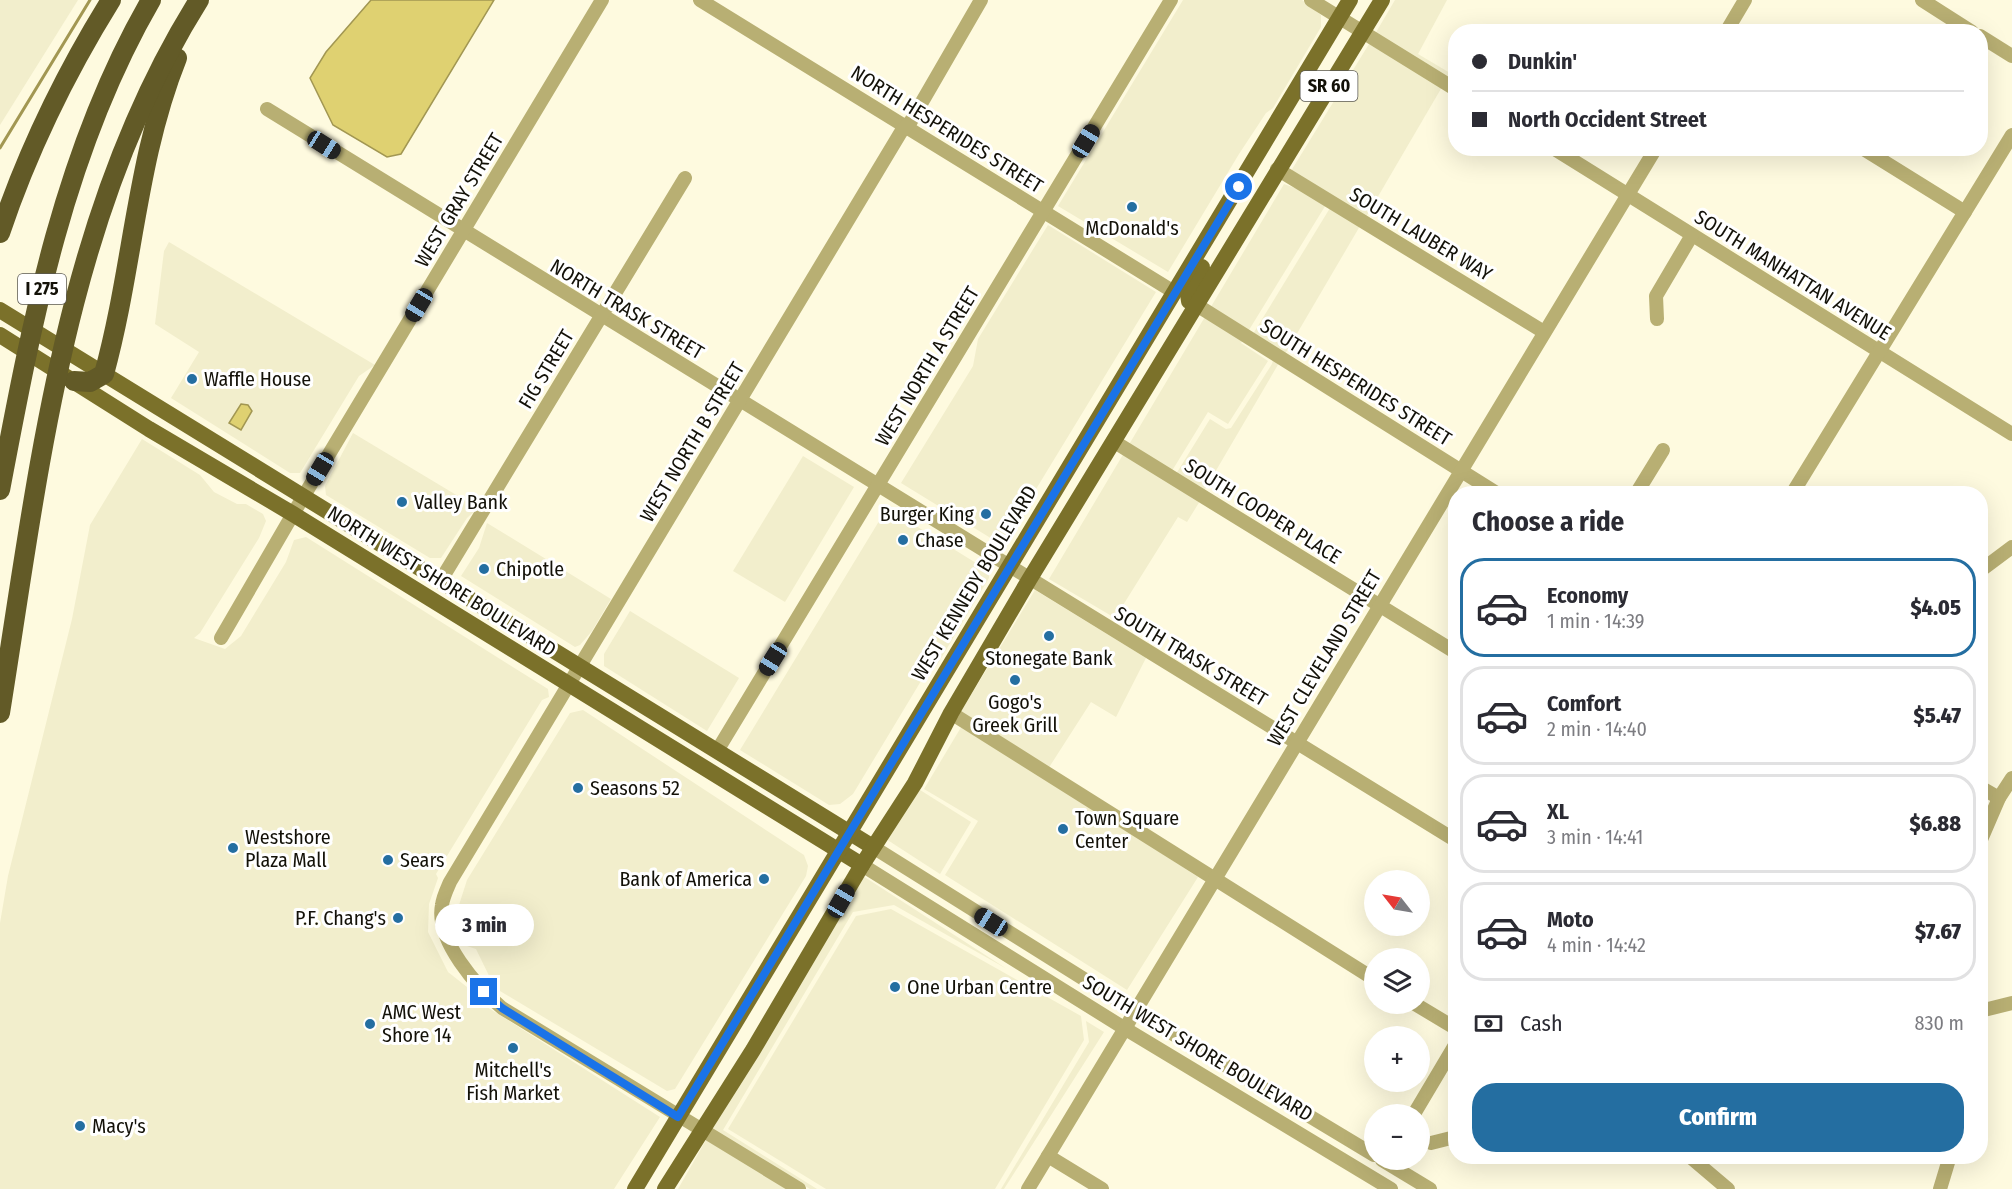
<!DOCTYPE html>
<meta charset="utf-8">
<style>
:root{--surface:#fff;--page:#f2f2f3;--text:#2b2b33;--muted:#7c7c81;--line:#e1e1e2;--accent:#246ea1}
body{margin:0;font-family:"Fira Sans Condensed",sans-serif;background:var(--page);color:var(--text);height:100vh;display:flex;flex-direction:column;font-size:22px;white-space:nowrap}
*{box-sizing:border-box;margin:0}
p{font-size:20px;color:var(--muted)}
.icon{flex:none;width:33px;height:33px;fill:none;stroke:currentColor;stroke-width:2;stroke-linecap:round;stroke-linejoin:round}
.map{position:relative;flex:1;overflow:hidden}
.details{position:absolute;left:1448px;top:486px;width:540px;height:678px;display:flex;flex-direction:column;background:var(--surface);border-radius:24px;box-shadow:0 6px 24px #0002}
.details>*{flex:none}
.guide{position:absolute;left:1448px;top:24px;width:540px;height:132px;border-radius:24px;box-shadow:0 6px 24px #0002;display:grid;align-content:center;height:132px;padding:0 24px;background:var(--surface)}
.needle{width:39px;rotate:301deg}
.buttons{position:absolute;left:1364px;top:870px;display:grid;gap:12px}
.buttons a{display:grid;place-items:center;width:66px;height:66px;border-radius:50%;background:var(--surface);box-shadow:0 6px 24px #0002;font-size:30px}
.end{position:absolute;width:27px;height:27px;margin:-14px;border:8px solid #1a73e8;background:#fff;box-shadow:0 0 0 3px #fff}
.from{border-radius:50%}
.bubble{position:absolute;height:42px;border-radius:21px;background:var(--surface);box-shadow:0 6px 24px #0002;font-size:20px;font-weight:800;line-height:42px;text-align:center}
.car{position:absolute;width:18px;height:36px;margin:-18px -9px;border-radius:8px;box-shadow:0 0 4px 2px #0007;background:linear-gradient(#222 24%,#8ab4d8 0 40%,#222 0 76%,#8ab4d8 0 86%,#222 0)}
.guide b{display:flex;align-items:center;gap:21px;height:57px;font-size:22px}
.guide b+b{border-top:2px solid var(--line)}
.guide i{width:15px;height:15px;background:var(--text)}
ul{padding:0;list-style:none}
li{display:flex;align-items:center;gap:18px;height:99px;margin:0 12px 9px;padding:0 12px;border:3px solid var(--line);border-radius:24px}
li div{flex:1}
li b{display:block;font-size:22px}
li em{font-style:normal;font-weight:800}
li.selected{border-color:var(--accent)}
li>.icon{width:54px;height:54px;stroke-width:1.5}
h2{padding:0 24px;font-size:27px;line-height:72px}
.pay{display:flex;align-items:center;gap:15px;height:66px;padding:0 24px;font-size:22px}
.pay p{margin-inline-start:auto}
.action{display:flex;gap:12px;margin-top:auto;padding:12px 24px}
.action a{flex:1;height:69px;border-radius:24px;background:var(--accent);color:#fff;font-size:24px;font-weight:800;line-height:69px;text-align:center}
.map>svg:first-child{display:block}
.built{fill:#f2eecc}
.water{fill:#dfd171;stroke:#a29752;stroke-width:1.5}
.lines{fill:none;stroke-linecap:round;stroke-linejoin:round}
.stream{stroke:#a29752;stroke-width:3}
.minor{stroke:#b8af73;stroke-width:14}
.major{stroke:#7b712a;stroke-width:16}
.highway{stroke:#625a27;stroke-width:20}
.route{stroke:#1a73e8;stroke-width:8}
.poi-dot{fill:#246ea1;stroke:#fff;stroke-width:2}
.labels{text-anchor:middle;dominant-baseline:central;stroke-width:6;stroke-linejoin:round;paint-order:stroke}
.shield{fill:#fff;stroke:#5a5852;stroke-width:1.5}
.shield-label{font-size:18px;font-weight:bold;fill:#131108}
.street-label{font-size:20px;fill:#131108;stroke:#fff}
.poi-label{font-size:20px;fill:#131108;stroke:#fff;text-anchor:start}
</style>
<div class="map">
<svg width="2012" height="1189" viewBox="0 0 2012 1189">
<rect width="100%" height="100%" fill="#fefadf"/>
<g class="built">
<path d="M0 0H78L0 125Z"/>
<path d="M1183 0H1302L1321 15V27L1273 108 1266 113 1239 154 1168 272 1058 206Z"/>
<path d="M1395 0H1447L1418 54 1450 73 1448 78 1375 34Z"/>
<path d="M1369 44 1442 87 1366 217 1291 171Z"/>
<path d="M1284 184 1306 192 1327 203 1241 343 1268 361 1228 424 1208 412 1167 479 1200 501 1187 522 1178 517 1115 618 1049 579Z"/>
<path d="M1330 208 1360 226 1285 354 1253 334Z"/>
<path d="M1048 225 1156 292 1002 545 901 483 973 366 978 339Z"/>
<path d="M169 242 375 365 359 376 300 473H290L171 398 199 352 155 324 164 251Z"/>
<path d="M1273 359 1279 363 1204 491 1176 474 1210 419 1226 429 1231 428 1272 364Z"/>
<path d="M353 433 478 508 467 518 441 558H430L326 495 325 486Z"/>
<path d="M142 439 200 475 214 492 237 504H246L263 514 266 521 259 538 200 633 194 638 225 649 241 636 286 562 294 540 306 537 548 689 549 697 542 700 436 874 438 878 429 904 428 932 448 972 467 987 476 1000 660 1117 614 1189H0V923L8 876 72 619 90 525Z"/>
<path d="M803 456 854 487 785 602 733 571Z"/>
<path d="M887 508 989 571V578L937 665 921 681 853 794 840 804 829 805 740 750Z"/>
<path d="M487 523 611 599 592 631 580 645 575 647 461 576 479 548Z"/>
<path d="M1035 590 1146 658 1116 717 1091 702 1048 769 960 713Z"/>
<path d="M630 611 739 678 707 731 604 666V654Z"/>
<path d="M583 710 804 855 808 866 806 876 675 1089 667 1091 495 988 476 949 467 946 457 921 459 905 467 880 570 713Z"/>
<path d="M963 724 1198 877 1127 990 945 875 978 821 924 789Z"/>
<path d="M920 790 971 822 940 874 886 839Z"/>
<path d="M863 876 1007 969 894 905 853 912 723 1130 817 1189H810L712 1130Z"/>
<path d="M891 909 1081 1016 1084 1040 995 1189H826L728 1129 856 916Z"/>
<path d="M1086 1021 1104 1032 1004 1189H1001L1089 1042Z"/>
<path d="M706 1140 789 1189H678Z"/>
</g>
<g class="water">
<path d="M371 0H494L401 154 387 157 333 125 310 78 326 52Z"/>
<path d="M241 404 248 405 252 411 241 430 229 423Z"/>
</g>
<g class="lines">
<path class="stream" d="M0 148 90 0"/>
<g class="minor">
<path d="M700 0 1174 292"/>
<path d="M1311 0 1455 89"/>
<path d="M1922 0 1972 32"/>
<path d="M1726 32 1745 0"/>
<path d="M1980 36 2012 56"/>
<path d="M267 109 1455 840"/>
<path d="M1553 148 2012 434"/>
<path d="M1862 148 1965 212"/>
<path d="M1277 169 1544 332"/>
<path d="M1195 304 1498 494"/>
<path d="M1657 319 1656 296 1692 235"/>
<path d="M1113 441 1455 652"/>
<path d="M1636 494 1663 450"/>
<path d="M1792 494 2012 135"/>
<path d="M1980 571 2012 547"/>
<path d="M441 580 685 178"/>
<path d="M221 638 293 514 602 0"/>
<path d="M951 713 1374 979"/>
<path d="M717 751 1171 0"/>
<path d="M1980 787 1999 798"/>
<path d="M1980 842 1999 798 2012 778"/>
<path d="M873 847 1135 1011 1374 1155"/>
<path d="M862 865 1124 1028 1391 1189"/>
<path d="M1415 1004 1455 1028"/>
<path d="M1980 1011 2012 1003"/>
<path d="M1414 1114 1455 1045"/>
<path d="M1431 1143 1455 1137"/>
<path d="M1048 1156 1102 1189"/>
<path d="M1689 1156 1728 1189"/>
<path d="M1382 1160 1430 1189"/>
<path d="M799 1189 502 1008C477 987 435 940 442 905 443 897 447 889 450 882L901 132 911 121 981 0"/>
<path d="M1028 1189 1656 148"/>
<path d="M1940 1189 1950 1156"/>
</g>
<g class="major">
<path d="M1195 304 1189 301 1188 294 1202 267"/>
<path d="M0 310 873 847"/>
<path d="M0 335 149 429 293 514 862 865"/>
<path d="M635 1189 1350 0"/>
<path d="M665 1189 753 1050 862 865 915 783 951 713 1029 580 1382 0"/>
</g>
<g class="highway">
<path d="M0 233C28 150 65 74 111 0"/>
<path d="M74 381 90 382 104 374C133 269 136 160 177 58"/>
<path d="M0 490C32 321 64 150 151 0"/>
<path d="M0 713C39 470 65 213 199 0"/>
</g>
</g>
<g class="lines">
<path class="route" d="M484 992 502 1008 678 1117 1239 187"/>
</g>
<g class="poi-dot">
<circle cx="1132" cy="207" r="6"/>
<circle cx="192" cy="379" r="6"/>
<circle cx="402" cy="502" r="6"/>
<circle cx="986" cy="514" r="6"/>
<circle cx="903" cy="540" r="6"/>
<circle cx="484" cy="569" r="6"/>
<circle cx="1049" cy="636" r="6"/>
<circle cx="1015" cy="680" r="6"/>
<circle cx="578" cy="788" r="6"/>
<circle cx="1063" cy="829" r="6"/>
<circle cx="233" cy="848" r="6"/>
<circle cx="388" cy="860" r="6"/>
<circle cx="764" cy="879" r="6"/>
<circle cx="398" cy="918" r="6"/>
<circle cx="895" cy="987" r="6"/>
<circle cx="370" cy="1024" r="6"/>
<circle cx="513" cy="1048" r="6"/>
<circle cx="80" cy="1126" r="6"/>
</g>
<g class="labels">
<g class="shield">
<rect x="1300.5" y="71" width="57" height="30" rx="4.5"/>
<rect x="18" y="274" width="48" height="30" rx="4.5"/>
</g>
<g class="shield-label">
<text x="1329" y="86">SR 60</text>
<text x="42" y="289">I 275</text>
</g>
<g class="street-label">
<text transform="translate(947 129) rotate(32)">NORTH HESPERIDES STREET</text>
<text transform="translate(459 200) rotate(-59)">WEST GRAY STREET</text>
<text transform="translate(1421 234) rotate(31)">SOUTH LAUBER WAY</text>
<text transform="translate(1793 275) rotate(32)">SOUTH MANHATTAN AVENUE</text>
<text transform="translate(627 309) rotate(31)">NORTH TRASK STREET</text>
<text transform="translate(927 366) rotate(-59)">WEST NORTH A STREET</text>
<text transform="translate(546 369) rotate(-59)">FIG STREET</text>
<text transform="translate(1356 382) rotate(32)">SOUTH HESPERIDES STREET</text>
<text transform="translate(692 442) rotate(-59)">WEST NORTH B STREET</text>
<text transform="translate(1263 511) rotate(32)">SOUTH COOPER PLACE</text>
<text transform="translate(442 581) rotate(32)">NORTH WEST SHORE BOULEVARD</text>
<text transform="translate(974 583) rotate(-59)">WEST KENNEDY BOULEVARD</text>
<text transform="translate(1191 656) rotate(31)">SOUTH TRASK STREET</text>
<text transform="translate(1324 658) rotate(-59)">WEST CLEVELAND STREET</text>
<text transform="translate(1198 1048) rotate(31)">SOUTH WEST SHORE BOULEVARD</text>
</g>
<g class="poi-label">
<text x="1132" y="228" text-anchor="middle">McDonald's</text>
<text x="204" y="379">Waffle House</text>
<text x="414" y="502">Valley Bank</text>
<text x="974" y="514" text-anchor="end">Burger King</text>
<text x="915" y="540">Chase</text>
<text x="496" y="569">Chipotle</text>
<text x="1049" y="658" text-anchor="middle">Stonegate Bank</text>
<text x="1015" y="702" text-anchor="middle">Gogo's<tspan x="1015" dy="23">Greek Grill</tspan></text>
<text x="590" y="788">Seasons 52</text>
<text x="1075" y="818">Town Square<tspan x="1075" dy="23">Center</tspan></text>
<text x="245" y="837">Westshore<tspan x="245" dy="23">Plaza Mall</tspan></text>
<text x="400" y="860">Sears</text>
<text x="752" y="879" text-anchor="end">Bank of America</text>
<text x="386" y="918" text-anchor="end">P.F. Chang's</text>
<text x="907" y="987">One Urban Centre</text>
<text x="382" y="1012">AMC West<tspan x="382" dy="23">Shore 14</tspan></text>
<text x="513" y="1070" text-anchor="middle">Mitchell's<tspan x="513" dy="23">Fish Market</tspan></text>
<text x="92" y="1126">Macy's</text>
</g>
</g>
</svg>
<div class="buttons">
<a><svg class="needle" viewBox="-14 -14 28 28"><path d="M0-13l5 13h-10z" fill="#e53935"/><path d="M0 13l5-13h-10z" fill="#7c7c81"/></svg></a>
<a><svg class="icon" aria-label="layers" viewBox="0 0 24 24"><path d="M12 4l9 5-9 5-9-5zM3 14l9 5 9-5"/></svg></a>
<a>+</a>
<a>−</a>
</div>
<i class="end from" style="left:1239px;top:187px"></i>
<i class="end" style="left:484px;top:992px"></i>
<div class="bubble" style="left:435px;top:904px;width:99px">3 min</div>
<i class="car" style="left:1086px;top:141px;rotate:31deg"></i>
<i class="car" style="left:324px;top:145px;rotate:122deg"></i>
<i class="car" style="left:419px;top:305px;rotate:211deg"></i>
<i class="car" style="left:320px;top:469px;rotate:211deg"></i>
<i class="car" style="left:773px;top:659px;rotate:212deg"></i>
<i class="car" style="left:841px;top:901px;rotate:30deg"></i>
<i class="car" style="left:991px;top:922px;rotate:302deg"></i>
<div class="guide">
<b><i class="from"></i>Dunkin'</b>
<b><i></i>North Occident Street</b>
</div>
<section class="details">
<h2>Choose a ride</h2>
<ul>
<li class="selected"><svg class="icon" aria-label="car" viewBox="0 0 24 24"><path d="M5 17H2v-5l4-1 3-4h7l3 4 3 1v5h-3M9 17h6M6 11h13"/><circle cx="7" cy="17" r="2"/><circle cx="17" cy="17" r="2"/></svg><div><b>Economy</b><p>1 min · 14:39</p></div><em>$4.05</em></li>
<li><svg class="icon" aria-label="car" viewBox="0 0 24 24"><path d="M5 17H2v-5l4-1 3-4h7l3 4 3 1v5h-3M9 17h6M6 11h13"/><circle cx="7" cy="17" r="2"/><circle cx="17" cy="17" r="2"/></svg><div><b>Comfort</b><p>2 min · 14:40</p></div><em>$5.47</em></li>
<li><svg class="icon" aria-label="car" viewBox="0 0 24 24"><path d="M5 17H2v-5l4-1 3-4h7l3 4 3 1v5h-3M9 17h6M6 11h13"/><circle cx="7" cy="17" r="2"/><circle cx="17" cy="17" r="2"/></svg><div><b>XL</b><p>3 min · 14:41</p></div><em>$6.88</em></li>
<li><svg class="icon" aria-label="car" viewBox="0 0 24 24"><path d="M5 17H2v-5l4-1 3-4h7l3 4 3 1v5h-3M9 17h6M6 11h13"/><circle cx="7" cy="17" r="2"/><circle cx="17" cy="17" r="2"/></svg><div><b>Moto</b><p>4 min · 14:42</p></div><em>$7.67</em></li>
</ul>
<div class="pay"><svg class="icon" aria-label="cash" viewBox="0 0 24 24"><path d="M3 7h18v10H3z"/><circle cx="12" cy="12" r="2"/></svg>Cash<p>830 m</p></div>
<div class="action"><a>Confirm</a></div>
</section>
</div>
